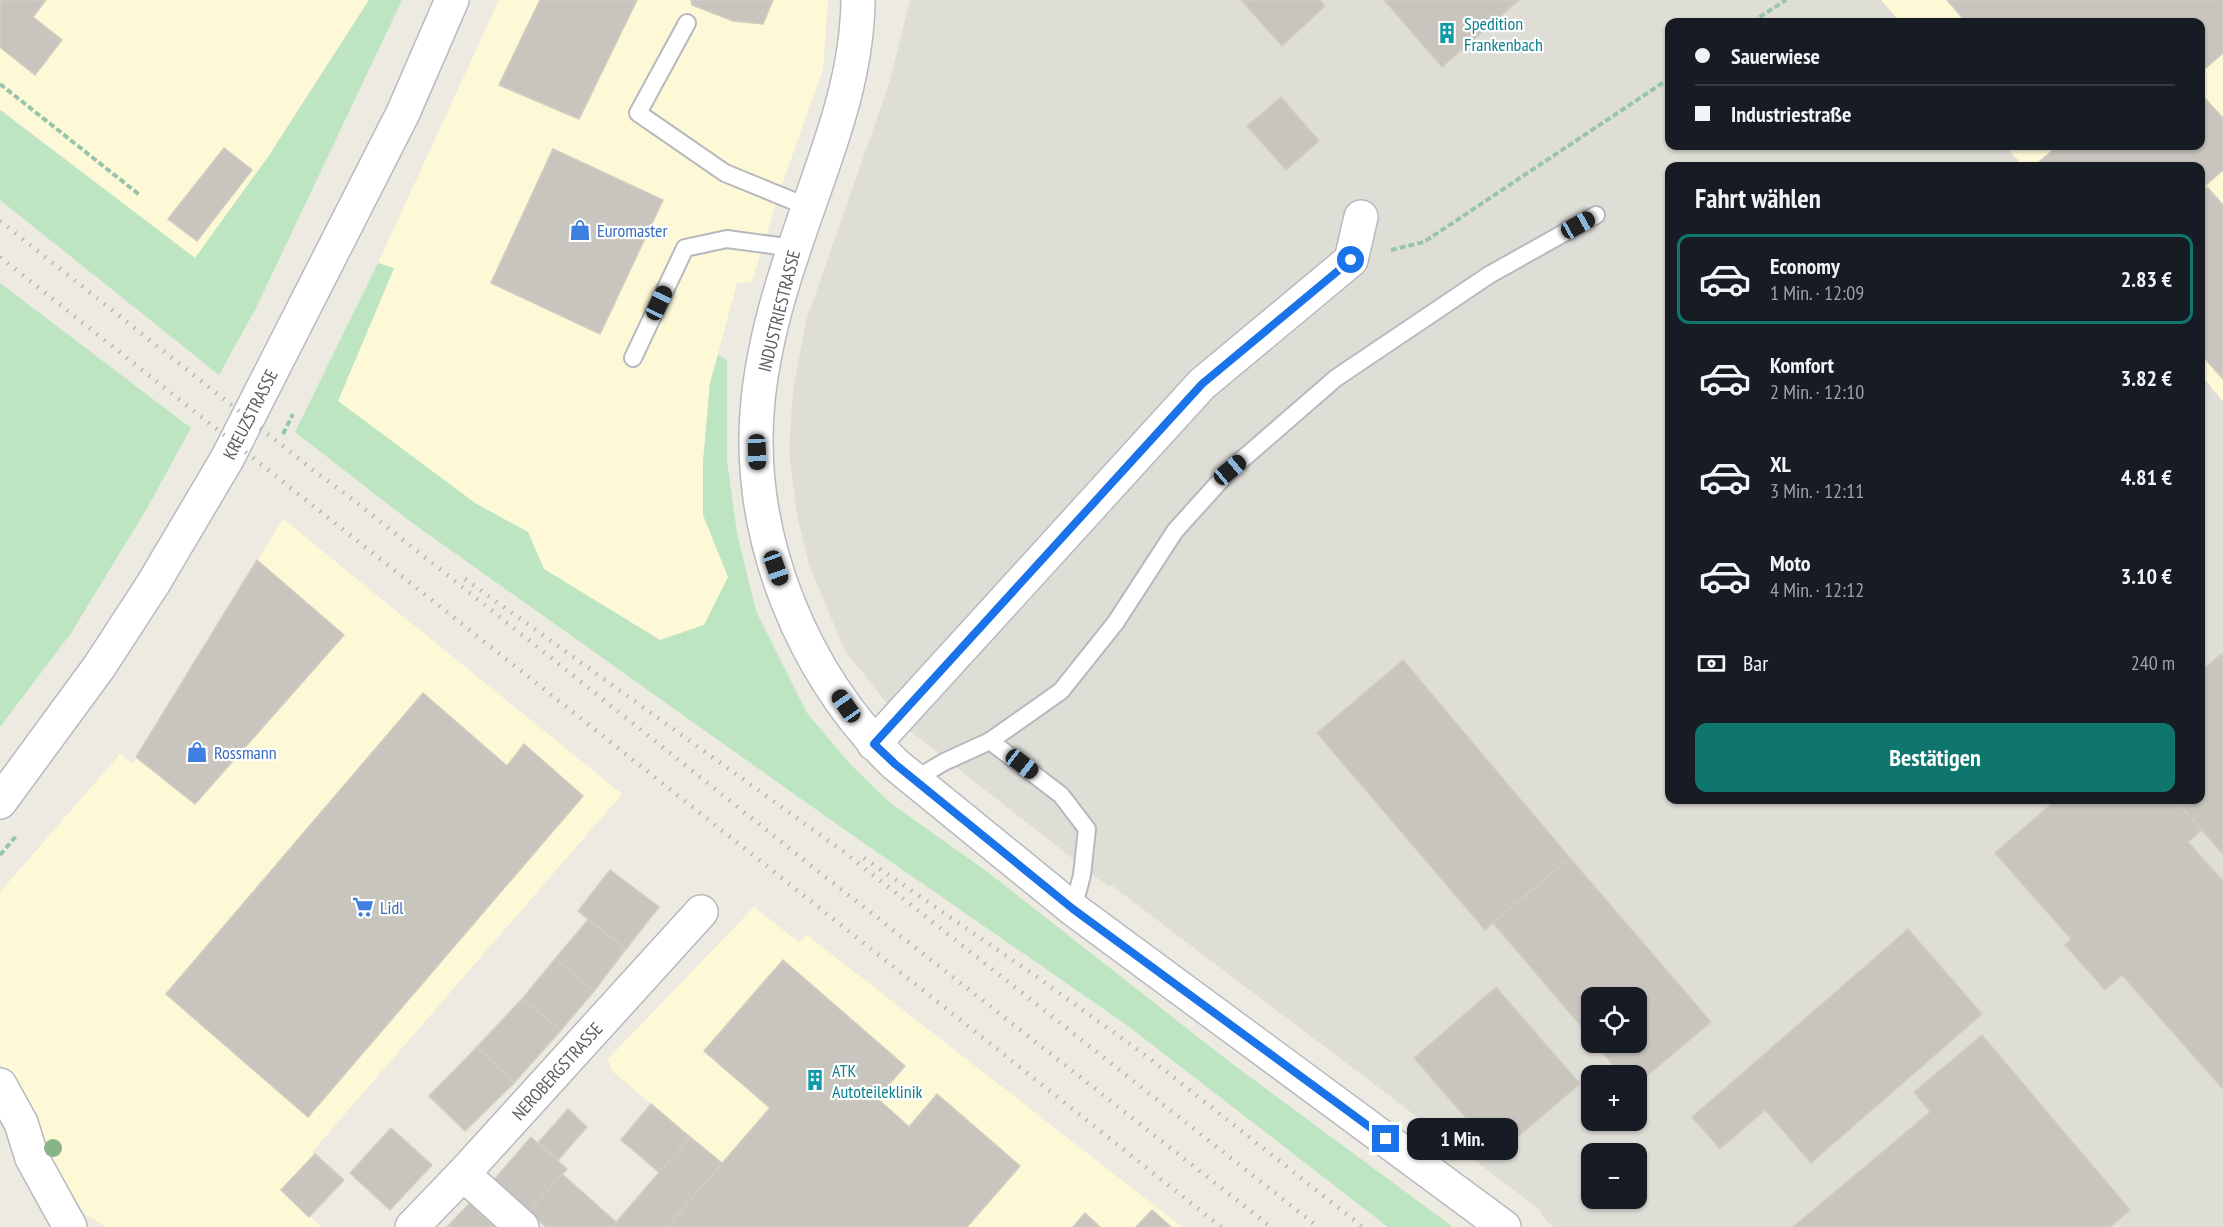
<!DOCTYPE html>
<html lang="de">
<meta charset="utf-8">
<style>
:root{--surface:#171b24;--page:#20242c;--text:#f1f3f6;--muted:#9ea1a6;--line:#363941;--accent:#0f766e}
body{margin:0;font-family:"PT Sans Narrow",sans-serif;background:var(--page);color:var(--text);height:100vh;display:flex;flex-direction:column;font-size:22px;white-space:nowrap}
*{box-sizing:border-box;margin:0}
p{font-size:20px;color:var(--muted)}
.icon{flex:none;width:33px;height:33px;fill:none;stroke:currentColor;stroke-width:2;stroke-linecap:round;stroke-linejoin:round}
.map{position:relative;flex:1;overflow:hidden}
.side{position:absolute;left:1665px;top:162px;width:540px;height:642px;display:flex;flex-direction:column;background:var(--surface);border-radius:12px;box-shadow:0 2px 4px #0004}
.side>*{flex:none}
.hud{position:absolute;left:1665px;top:18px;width:540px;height:132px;border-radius:12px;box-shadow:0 2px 4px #0004;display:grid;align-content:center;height:132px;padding:0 30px;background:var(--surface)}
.tools{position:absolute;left:1581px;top:987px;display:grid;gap:12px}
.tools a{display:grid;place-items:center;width:66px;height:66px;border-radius:12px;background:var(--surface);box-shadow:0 2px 4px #0004;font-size:30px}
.end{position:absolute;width:27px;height:27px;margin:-14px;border:8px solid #1a73e8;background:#fff;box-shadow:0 0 0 3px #fff}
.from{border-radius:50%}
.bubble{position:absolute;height:42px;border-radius:12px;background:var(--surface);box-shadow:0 2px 4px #0004;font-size:20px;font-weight:700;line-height:42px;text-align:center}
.car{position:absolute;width:18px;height:36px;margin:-18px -9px;border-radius:8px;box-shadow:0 0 4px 2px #0007;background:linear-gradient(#222 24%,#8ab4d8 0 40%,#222 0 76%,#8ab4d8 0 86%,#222 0)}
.hud b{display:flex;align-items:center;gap:21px;height:57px;font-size:22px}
.hud b+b{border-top:2px solid var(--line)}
.hud i{width:15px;height:15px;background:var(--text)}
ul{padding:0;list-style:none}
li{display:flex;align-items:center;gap:18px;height:90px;margin:0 12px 9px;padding:0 18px;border:3px solid transparent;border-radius:12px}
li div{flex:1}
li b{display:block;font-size:22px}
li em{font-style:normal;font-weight:700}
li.on{border-color:var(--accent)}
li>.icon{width:54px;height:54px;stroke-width:1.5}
h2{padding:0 30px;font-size:27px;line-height:72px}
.pay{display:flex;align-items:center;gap:15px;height:66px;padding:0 30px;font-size:22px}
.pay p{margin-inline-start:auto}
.primary-button{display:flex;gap:12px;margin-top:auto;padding:12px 30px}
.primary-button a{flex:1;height:69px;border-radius:12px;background:var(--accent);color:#fff;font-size:24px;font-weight:700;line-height:69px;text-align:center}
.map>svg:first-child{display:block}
.commercial{fill:#fdf8d6}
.industrial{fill:#deddd6;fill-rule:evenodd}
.green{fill:#bde5c1}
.building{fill:#c8c5bf;stroke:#d1cdc0;stroke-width:1.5}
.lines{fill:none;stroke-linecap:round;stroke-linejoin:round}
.lane-casing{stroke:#b7b9be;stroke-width:20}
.street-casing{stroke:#b7b9be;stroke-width:36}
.secondary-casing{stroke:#b7bac0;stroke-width:36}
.path{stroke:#97c5a9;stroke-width:4;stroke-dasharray:6 3;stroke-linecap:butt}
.lane{stroke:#fff;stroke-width:16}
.street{stroke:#fff;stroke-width:33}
.secondary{stroke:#fff;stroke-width:33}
.rail{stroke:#b3b4b4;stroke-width:4.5;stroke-dasharray:1.5 8;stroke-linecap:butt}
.tree{fill:#88b388}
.route{stroke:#1a73e8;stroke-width:8}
.labels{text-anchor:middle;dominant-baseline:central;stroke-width:4.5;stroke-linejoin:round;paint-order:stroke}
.culture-label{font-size:18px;fill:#0d838f;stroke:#fff;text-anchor:start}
.shop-label{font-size:18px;fill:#366cbe;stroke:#fff;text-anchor:start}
.street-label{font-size:18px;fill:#5a5d62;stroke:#fff}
</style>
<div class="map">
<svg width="2223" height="1227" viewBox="0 0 2223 1227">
<rect width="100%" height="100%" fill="#edebe1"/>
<g class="commercial">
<path d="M0 0H369L268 157 195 258 0 109Z"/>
<path d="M499 0H828L823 69 780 190 752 282 737 283 710 383 703 462V515L728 577 704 625 660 640 543 569 528 532 475 503 338 401 394 269 378 263Z"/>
<path d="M1881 0H2223V402L2201 375 2200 166H2023L2005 146H2200V22H1900Z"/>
<path d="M283 519 622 794 312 1152 315 1154 281 1189 321 1227H106L86 1215 48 1158 33 1113 0 1064V892L120 754 133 764Z"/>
<path d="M754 907 799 942 807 935 1182 1227H667L722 1163 612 1071 608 1059Z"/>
</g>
<path class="industrial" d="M910 0H1881L1900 22H1670V146H2005L2023 166H1670V800H2200L2201 375 2223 402V1227H1554L1546 1221 1539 1209 1111 885 1109 887 906 728 844 649 809 564 797 515 789 452 793 391 806 321 890 81ZM1592 998H1636V1042H1592ZM1592 1076H1636V1120H1592ZM1592 1154H1636V1198H1592Z"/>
<g class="green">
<path d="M369 0H402L256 308 219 375 0 200V110L195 258 268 157Z"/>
<path d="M378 263 394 268 338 401 475 503 528 532 544 569 660 640 704 625 728 577 703 515V462L710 383 718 355 727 360V460L737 533 756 611 807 713 850 764 889 802 985 870 1235 1066 1453 1227H1388L1124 1023 835 823 407 519 295 432Z"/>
<path d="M0 283 191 428 146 510 71 633 0 727Z"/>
</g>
<g class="building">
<path d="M0 0H46L33 17 62 40 35 75 0 47Z"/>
<path d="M540 0H637L579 119 499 85Z"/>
<path d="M691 0H773L763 24 733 21 692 5Z"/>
<path d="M1241 0H1320L1325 6 1282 46Z"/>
<path d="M1384 0H1519L1442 67Z"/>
<path d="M1947 0H2223V53L2200 73V22H1966Z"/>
<path d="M2200 93 2223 118V170L2200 190V166H2034L2058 146H2200Z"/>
<path d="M1281 97 1319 141 1286 170 1247 126Z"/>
<path d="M224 148 252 170 197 241 168 219Z"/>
<path d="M553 149 663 200 600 334 491 283Z"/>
<path d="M2207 187 2223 205V379L2200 353V193Z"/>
<path d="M257 560 344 635 195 804 136 757Z"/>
<path d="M2221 654 2223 656V854L2175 800H2200V672Z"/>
<path d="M1403 660 1570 858 1485 930 1317 733Z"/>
<path d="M423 693 507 766 524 744 583 796 308 1117 166 994Z"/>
<path d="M2056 800H2175L2202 830 2188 842 2223 881V1089L2122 975 2105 990 2065 945 2071 939 1995 853Z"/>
<path d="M1570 858 1711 1022 1636 1085V1076H1622L1594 1042H1636V998H1592V1039L1493 923Z"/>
<path d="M610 870 659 907 626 949 578 911Z"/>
<path d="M588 920 626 949 594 991 555 959Z"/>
<path d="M1908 929 1982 1014 1811 1163 1765 1110 1720 1149 1692 1117Z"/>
<path d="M555 959 594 991 561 1030 522 999Z"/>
<path d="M783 960 905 1066 877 1098 909 1127 937 1094 1020 1166 967 1227H667L770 1108 704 1051Z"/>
<path d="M1496 987 1580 1084 1497 1154 1414 1058Z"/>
<path d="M522 999 561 1030 514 1083 477 1047Z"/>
<path d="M1982 1035 2130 1210 2110 1227H1793L1930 1112 1914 1092Z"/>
<path d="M477 1047 514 1083 465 1131 429 1096Z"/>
<path d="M651 1104 690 1137 660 1173 621 1140Z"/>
<path d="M568 1109 587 1127 558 1160 538 1143Z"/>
<path d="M391 1128 432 1165 390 1210 350 1173Z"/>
<path d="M531 1137 567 1169 529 1212 493 1181Z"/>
<path d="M690 1137 722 1163 667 1227H612Z"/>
<path d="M315 1154 344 1180 309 1217 281 1190Z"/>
<path d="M562 1174 616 1222 612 1227H546L529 1212Z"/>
<path d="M470 1203 494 1227H447Z"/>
<path d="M1152 1210 1171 1227H1136Z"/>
<path d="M1085 1213 1100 1227H1073Z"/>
</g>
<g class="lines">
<defs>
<g id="lane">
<path d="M687 23 638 113 725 173 808 207"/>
<path d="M633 358 685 248 727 239 794 248"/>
<path d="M990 741 1061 795 1087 829 1082 875 1073 909"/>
<path d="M914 780 944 762 990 741 1061 691 1116 622 1175 531 1230 470 1336 378 1489 275 1596 215"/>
</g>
<g id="street">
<path d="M874 744 1202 384 1351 260 1361 217"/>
<path d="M0 1085 21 1123 32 1158 70 1227"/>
<path d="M463 1174 522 1227"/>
<path id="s1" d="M412 1227 463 1174 701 912"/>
</g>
<g id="secondary">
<path d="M858 0C857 89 821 166 794 249 776 301 761 357 757 412 748 541 803 674 895 764L1073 909 1504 1227"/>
<path id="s2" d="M0 802 99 667 153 584 227 459 403 113 452 0"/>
</g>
</defs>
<use href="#lane" class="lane-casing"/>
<use href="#street" class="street-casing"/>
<use href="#secondary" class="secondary-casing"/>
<g class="path">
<path d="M1752 22 1786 0"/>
<path d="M0 84 141 196"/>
<path d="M1391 250 1424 242 1670 78"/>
<path d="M283 434 293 414"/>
<path d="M0 855 17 835"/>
</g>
<use href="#lane" class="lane"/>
<use href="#street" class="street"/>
<use href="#secondary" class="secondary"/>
<g class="rail">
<path d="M0 221 313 470 352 499 809 864 1271 1227"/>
<path d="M0 257 1221 1227"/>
<path d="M465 579 844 852 1318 1227"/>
<path d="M864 858 1037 977 1149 1058 1363 1227"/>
</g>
</g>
<circle class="tree" cx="53" cy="1148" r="9"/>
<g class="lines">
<path class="route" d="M1351 260 1202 384 874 744 895 764 1073 909 1386 1139"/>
</g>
<defs>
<symbol id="building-bare" viewBox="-9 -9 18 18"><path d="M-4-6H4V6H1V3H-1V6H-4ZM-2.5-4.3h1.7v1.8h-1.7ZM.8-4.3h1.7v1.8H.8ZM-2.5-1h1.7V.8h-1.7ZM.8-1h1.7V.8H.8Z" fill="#0f9aa8" stroke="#fff" stroke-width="2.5" paint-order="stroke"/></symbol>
<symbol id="shop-bare" viewBox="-9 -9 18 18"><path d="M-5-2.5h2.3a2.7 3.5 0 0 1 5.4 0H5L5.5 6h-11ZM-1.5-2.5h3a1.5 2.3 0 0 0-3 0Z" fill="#3f7fe0" stroke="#fff" stroke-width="2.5" paint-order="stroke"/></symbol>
<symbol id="supermarket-bare" viewBox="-9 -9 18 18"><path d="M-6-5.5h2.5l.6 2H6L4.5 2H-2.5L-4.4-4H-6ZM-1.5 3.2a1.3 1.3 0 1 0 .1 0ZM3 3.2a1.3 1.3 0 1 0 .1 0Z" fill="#3f7fe0" stroke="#fff" stroke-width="2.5" paint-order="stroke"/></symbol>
</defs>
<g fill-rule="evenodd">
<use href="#building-bare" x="1432" y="18" width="30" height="30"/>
<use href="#shop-bare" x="565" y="215" width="30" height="30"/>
<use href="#shop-bare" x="182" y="737" width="30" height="30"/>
<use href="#supermarket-bare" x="348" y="892" width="30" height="30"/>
<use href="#building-bare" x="800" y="1065" width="30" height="30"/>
</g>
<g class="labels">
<g class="culture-label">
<text x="1464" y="23">Spedition<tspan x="1464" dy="21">Frankenbach</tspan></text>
<text x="832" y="1070">ATK<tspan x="832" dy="21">Autoteileklinik</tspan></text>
</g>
<g class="shop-label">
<text x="597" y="230">Euromaster</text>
<text x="214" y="752">Rossmann</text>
<text x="380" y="907">Lidl</text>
</g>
<g class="street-label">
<text transform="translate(779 311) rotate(-76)">INDUSTRIESTRASSE</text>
<text stroke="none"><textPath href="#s2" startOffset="462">KREUZSTRASSE</textPath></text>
<text stroke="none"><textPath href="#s1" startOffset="213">NEROBERGSTRASSE</textPath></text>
</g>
</g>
</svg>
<div class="tools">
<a><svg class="icon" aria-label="locate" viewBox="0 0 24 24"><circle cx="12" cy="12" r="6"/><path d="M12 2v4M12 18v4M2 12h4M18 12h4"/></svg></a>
<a>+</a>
<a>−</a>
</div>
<i class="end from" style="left:1351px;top:260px"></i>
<i class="end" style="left:1386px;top:1139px"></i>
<div class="bubble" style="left:1407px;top:1118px;width:111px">1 Min.</div>
<i class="car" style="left:1578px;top:225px;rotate:61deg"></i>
<i class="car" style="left:659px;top:303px;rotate:25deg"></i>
<i class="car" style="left:757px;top:452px;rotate:178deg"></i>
<i class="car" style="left:1230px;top:470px;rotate:50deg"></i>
<i class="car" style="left:776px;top:568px;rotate:160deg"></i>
<i class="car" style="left:846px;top:706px;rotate:325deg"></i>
<i class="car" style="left:1022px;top:764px;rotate:128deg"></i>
<div class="hud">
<b><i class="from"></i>Sauerwiese</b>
<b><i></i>Industriestraße</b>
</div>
<section class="side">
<h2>Fahrt wählen</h2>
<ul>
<li class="on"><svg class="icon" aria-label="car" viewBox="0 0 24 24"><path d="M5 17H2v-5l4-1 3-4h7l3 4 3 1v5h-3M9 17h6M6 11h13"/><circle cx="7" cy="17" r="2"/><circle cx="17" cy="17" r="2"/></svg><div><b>Economy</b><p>1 Min. · 12:09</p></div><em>2.83 €</em></li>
<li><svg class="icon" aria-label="car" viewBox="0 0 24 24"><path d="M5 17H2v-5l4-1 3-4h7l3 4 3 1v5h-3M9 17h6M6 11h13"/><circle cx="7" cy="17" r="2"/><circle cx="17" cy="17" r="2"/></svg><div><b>Komfort</b><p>2 Min. · 12:10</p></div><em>3.82 €</em></li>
<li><svg class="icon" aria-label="car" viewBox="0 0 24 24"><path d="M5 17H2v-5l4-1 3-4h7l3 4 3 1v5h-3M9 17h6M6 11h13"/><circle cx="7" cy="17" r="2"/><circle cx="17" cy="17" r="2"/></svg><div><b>XL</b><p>3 Min. · 12:11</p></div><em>4.81 €</em></li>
<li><svg class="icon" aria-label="car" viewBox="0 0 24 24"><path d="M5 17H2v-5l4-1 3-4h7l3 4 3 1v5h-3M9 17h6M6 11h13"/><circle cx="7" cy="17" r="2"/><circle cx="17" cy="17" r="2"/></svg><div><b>Moto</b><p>4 Min. · 12:12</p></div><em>3.10 €</em></li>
</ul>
<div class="pay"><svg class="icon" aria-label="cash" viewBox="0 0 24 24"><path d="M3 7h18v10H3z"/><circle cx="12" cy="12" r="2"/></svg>Bar<p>240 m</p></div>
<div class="primary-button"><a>Bestätigen</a></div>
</section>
</div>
